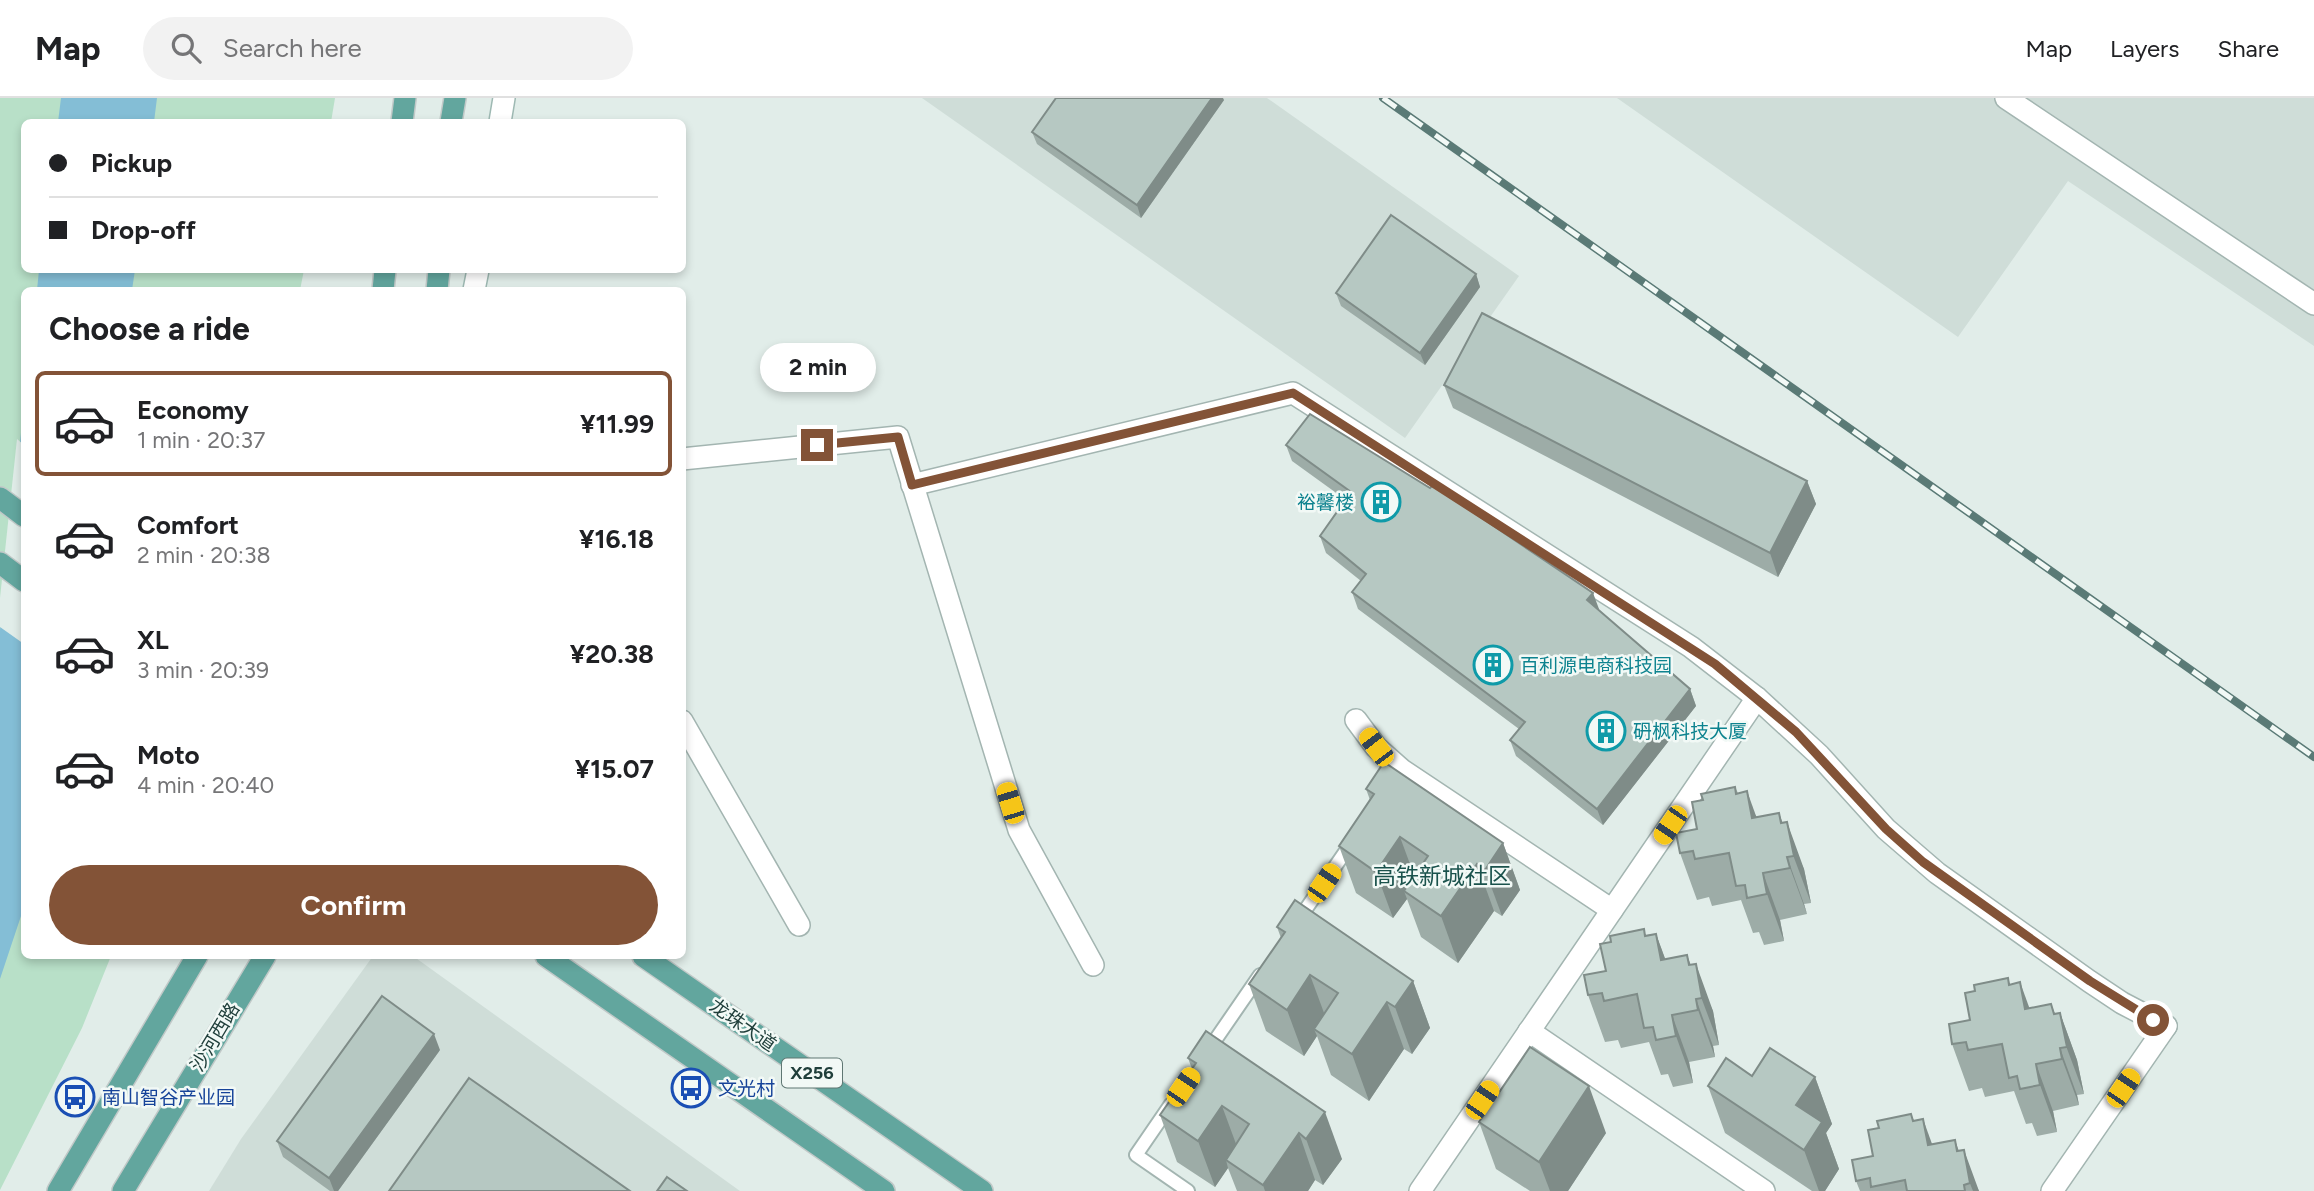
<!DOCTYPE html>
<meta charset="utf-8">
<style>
:root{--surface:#fff;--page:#f2f2f2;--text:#202124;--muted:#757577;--line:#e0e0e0;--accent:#835337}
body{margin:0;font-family:Figtree,"Noto Sans SC",sans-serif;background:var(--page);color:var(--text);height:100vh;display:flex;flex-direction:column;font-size:26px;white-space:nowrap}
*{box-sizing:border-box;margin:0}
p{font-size:23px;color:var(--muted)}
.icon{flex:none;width:38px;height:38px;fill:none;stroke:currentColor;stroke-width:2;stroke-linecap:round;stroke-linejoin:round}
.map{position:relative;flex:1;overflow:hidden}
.sheet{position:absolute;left:21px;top:189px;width:665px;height:672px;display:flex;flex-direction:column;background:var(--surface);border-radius:10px;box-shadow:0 4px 10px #0003}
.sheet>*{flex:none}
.hud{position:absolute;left:21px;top:21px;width:665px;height:154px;border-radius:10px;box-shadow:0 4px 10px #0003;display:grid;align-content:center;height:154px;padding:0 28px;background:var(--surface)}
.end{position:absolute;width:32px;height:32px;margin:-16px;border:9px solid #835337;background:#fff;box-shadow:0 0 0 4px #fff}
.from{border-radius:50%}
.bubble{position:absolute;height:49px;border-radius:24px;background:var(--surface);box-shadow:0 4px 10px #0003;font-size:23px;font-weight:700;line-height:49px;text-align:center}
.car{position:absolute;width:21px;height:42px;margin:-21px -10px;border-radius:9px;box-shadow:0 0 5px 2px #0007;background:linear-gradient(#f5c518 24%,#345 0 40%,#f5c518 0 76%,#345 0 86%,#f5c518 0)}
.hud b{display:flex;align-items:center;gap:24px;height:66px;font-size:26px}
.hud b+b{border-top:2px solid var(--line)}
.hud i{width:18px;height:18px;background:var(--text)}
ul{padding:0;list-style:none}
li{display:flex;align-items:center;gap:21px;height:105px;margin:0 14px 10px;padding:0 14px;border:4px solid transparent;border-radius:10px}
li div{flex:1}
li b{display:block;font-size:26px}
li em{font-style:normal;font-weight:700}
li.active{border-color:var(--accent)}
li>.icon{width:63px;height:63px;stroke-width:1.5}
h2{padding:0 28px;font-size:32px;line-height:84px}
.button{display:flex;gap:14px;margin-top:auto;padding:14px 28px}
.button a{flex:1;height:80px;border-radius:42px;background:var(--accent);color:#fff;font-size:28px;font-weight:700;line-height:80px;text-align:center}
header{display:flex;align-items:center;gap:42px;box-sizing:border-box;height:98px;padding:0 35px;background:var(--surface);border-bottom:2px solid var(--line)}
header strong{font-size:33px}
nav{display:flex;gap:38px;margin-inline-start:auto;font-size:24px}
.search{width:490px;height:63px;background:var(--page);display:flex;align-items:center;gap:18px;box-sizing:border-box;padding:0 24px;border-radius:38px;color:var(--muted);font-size:26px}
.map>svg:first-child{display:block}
.built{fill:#cfddd8}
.green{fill:#b8e0c8}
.water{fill:#84bed6}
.pier{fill:#e1ede9}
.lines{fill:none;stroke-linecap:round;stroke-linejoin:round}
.service-casing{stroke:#a3b5b1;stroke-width:16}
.minor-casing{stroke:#a3b5b1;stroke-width:24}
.tertiary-casing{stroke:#a3b5b1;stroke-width:24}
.secondary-casing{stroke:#9eb9b3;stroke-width:24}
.primary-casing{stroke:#c1c9c8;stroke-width:24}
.service{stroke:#fff;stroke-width:12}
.minor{stroke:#fff;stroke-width:21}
.tertiary{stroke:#fff;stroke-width:21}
.secondary{stroke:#fff;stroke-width:21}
.primary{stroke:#62a69e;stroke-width:21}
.rail-casing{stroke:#5a7a76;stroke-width:8}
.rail{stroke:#f2f9f6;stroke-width:5;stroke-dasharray:16;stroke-linecap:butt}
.wall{fill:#9daca7}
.shaded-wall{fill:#7f8c88}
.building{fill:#b6c8c2;stroke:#7f8c88;stroke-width:2}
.route{stroke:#835337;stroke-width:9}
.labels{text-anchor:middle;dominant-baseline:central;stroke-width:5;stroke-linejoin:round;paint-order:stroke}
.shield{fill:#f2f9f6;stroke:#5f7773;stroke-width:2}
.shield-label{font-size:18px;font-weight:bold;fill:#203f3b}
.culture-label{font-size:19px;fill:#0d838f;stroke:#f2f9f6;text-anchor:start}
.street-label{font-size:19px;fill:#203f3b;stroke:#f2f9f6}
.transit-label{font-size:19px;fill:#164399;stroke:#f2f9f6;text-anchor:start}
.quarter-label{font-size:23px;fill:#1a524c;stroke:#f2f9f6}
</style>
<header>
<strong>Map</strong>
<div class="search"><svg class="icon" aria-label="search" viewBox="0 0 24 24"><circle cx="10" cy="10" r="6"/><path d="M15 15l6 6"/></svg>Search here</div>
<nav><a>Map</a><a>Layers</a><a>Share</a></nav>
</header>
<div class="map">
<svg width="2314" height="1093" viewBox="0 0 2314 1093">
<rect width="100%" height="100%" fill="#e1ede9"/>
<g class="built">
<path d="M922 0H1267L1519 178 1405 340Z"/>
<path d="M1617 0H2314V248L2068 83 1958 239Z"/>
<path d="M373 858H413L740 1093H209L241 1041Z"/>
</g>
<path class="green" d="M0 0H335L331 24H24V172H304L300 192H24V858H111L82 930 0 1092Z"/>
<g class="water">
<path d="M61 0H157L154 24H58Z"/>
<path d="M39 172H135L132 192H37Z"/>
<path d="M24 307V809L0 881V532Z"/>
</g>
<path class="pier" d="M17 341 24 347V546L0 529V500Z"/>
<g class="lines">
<defs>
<g id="service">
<path d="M1299 821 1352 744"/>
<path d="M1207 954 1260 877"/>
<path d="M1171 1006 1136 1057 1188 1093"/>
</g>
<g id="minor">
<path d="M2006 0 2314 206"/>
<path d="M682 361 898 339 1019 732 1093 867"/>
<path d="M912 387 1293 295 1691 549 1757 600"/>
<path d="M1356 622 1376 649 1402 672 1612 812"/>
<path d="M682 623 799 827"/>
<path d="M1529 933 1764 1093"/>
<path d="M2052 1093 2166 928"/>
</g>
<path id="tertiary" d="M1420 1093 1757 600 1819 657 1886 731 1937 775 2089 883 2122 905 2166 928"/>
<g id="secondary">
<path d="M500 24 504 0"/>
<path d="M474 192 478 172"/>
</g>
<g id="primary">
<path d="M402 24 405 0"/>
<path d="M451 24 455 0"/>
<path d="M383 192 385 172"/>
<path d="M437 192 439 172"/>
<path d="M0 400 24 418"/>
<path d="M0 465 24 483"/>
<path d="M546 858 884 1093"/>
<path d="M643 858 982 1093"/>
<path d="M58 1093 197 858"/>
<path d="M123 1093 265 858"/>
</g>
</defs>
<use href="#service" class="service-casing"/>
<use href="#minor" class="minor-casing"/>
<use href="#tertiary" class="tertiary-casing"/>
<use href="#secondary" class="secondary-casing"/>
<use href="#primary" class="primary-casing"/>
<use href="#service" class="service"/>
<use href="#minor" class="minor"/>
<use href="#tertiary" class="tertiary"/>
<use href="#secondary" class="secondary"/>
<use href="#primary" class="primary"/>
<defs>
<path id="rail" d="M1383 0 2314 659"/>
</defs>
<use href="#rail" class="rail-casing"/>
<use href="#rail" class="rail"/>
</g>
<g class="wall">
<path d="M1224 2 1141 120 1037 46 1032 34Z"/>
<path d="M1476 176 1480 189 1425 267 1341 208 1336 195Z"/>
<path d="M1444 287 1807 383 1816 406 1778 479 1453 310Z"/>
<path d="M1286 347 1593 495 1598 512 1690 591 1696 608 1603 727 1516 658 1510 642 1519 631 1358 511 1352 494 1361 483 1326 455 1320 438 1346 402 1292 363Z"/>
<path d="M1735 689 1738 695 1757 719 1782 725 1804 771 1811 805 1804 806 1807 816 1780 822 1784 843 1764 847 1759 834 1753 835 1741 802 1712 808 1709 799 1697 802 1680 755 1697 731 1703 702Z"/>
<path d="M1366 691 1503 745 1520 792 1502 818 1494 813 1458 865 1421 839 1407 801 1393 820 1356 795 1339 748 1370 702Z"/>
<path d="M1277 829 1413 883 1430 930 1412 956 1404 951 1369 1003 1331 977 1317 938 1304 958 1266 933 1249 886 1281 840Z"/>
<path d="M1656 836 1665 861 1691 867 1713 913 1719 947 1713 948 1715 959 1689 964 1693 985 1673 989 1668 976 1661 977 1649 944 1621 950 1618 942 1605 944 1588 897 1606 873 1646 837Z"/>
<path d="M2008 880 2010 886 2029 910 2051 906 2055 916 2060 915 2077 962 2084 996 2077 997 2079 1007 2053 1013 2057 1034 2037 1038 2032 1025 2026 1026 2014 993 1985 999 1982 990 1969 993 1952 946 1970 922 1975 893Z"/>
<path d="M440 952 338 1093H330L283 1059 277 1043Z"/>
<path d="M1188 960 1342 1061 1323 1087 1315 1082 1308 1093H1237L1228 1070 1215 1089 1177 1064 1160 1017 1192 971Z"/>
<path d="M1752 978 1815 979 1832 1026 1826 1035 1839 1071 1825 1093H1812L1725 1035 1708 988Z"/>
<path d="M1911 1016 1914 1023 1932 1046 1955 1042 1958 1053 1979 1093H1860L1856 1083 1873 1058 1879 1030Z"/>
<path d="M1479 1024 1606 1035 1568 1093H1530L1496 1071Z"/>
</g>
<g class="shaded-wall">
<path d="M1212 0H1223L1224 2 1141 120 1137 107Z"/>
<path d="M1476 176 1480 189 1425 267 1420 255Z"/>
<path d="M1807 383 1816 406 1778 479 1770 455Z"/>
<path d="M1593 495 1599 511 1593 518 1587 502Z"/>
<path d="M1690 591 1696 608 1603 727 1597 711Z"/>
<path d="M1747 693 1764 740 1752 720Z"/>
<path d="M1779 715 1794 756 1787 724 1804 771 1811 805 1781 725Z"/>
<path d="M1400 739 1417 785 1404 793 1407 801 1393 820 1376 774Z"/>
<path d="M1503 745 1520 792 1502 818 1485 772Z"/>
<path d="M1787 759 1804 806 1807 816 1790 770Z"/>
<path d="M1477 766 1494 813 1458 865 1441 818Z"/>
<path d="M1763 775 1780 822 1784 843 1767 796Z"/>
<path d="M1656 836 1673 882 1661 862Z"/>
<path d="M1687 857 1702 897 1696 866 1713 913 1719 947 1689 867Z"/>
<path d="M1310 877 1327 923 1314 931 1317 938 1304 958 1287 912Z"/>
<path d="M1413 883 1430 930 1412 956 1395 909Z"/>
<path d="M2020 884 2037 931 2025 911Z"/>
<path d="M1696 901 1713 948 1715 959 1698 912Z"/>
<path d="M1387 904 1404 951 1369 1003 1352 956Z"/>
<path d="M2051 906 2066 946 2060 915 2077 962 2084 996 2054 916Z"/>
<path d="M1672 917 1689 964 1693 985 1676 938Z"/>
<path d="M434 936 440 952 338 1093H334L329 1080Z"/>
<path d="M2060 950 2077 997 2079 1007 2062 961Z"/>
<path d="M2036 966 2053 1013 2057 1034 2040 987Z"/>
<path d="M1815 979 1832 1026 1826 1035 1839 1071 1825 1093H1819L1804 1052 1796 1007Z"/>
<path d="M1589 988 1606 1035 1568 1093H1550L1539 1064Z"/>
<path d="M1222 1008 1239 1054 1226 1062 1228 1070 1215 1089 1198 1043Z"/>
<path d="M1325 1014 1342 1061 1323 1087 1306 1041Z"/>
<path d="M1923 1021 1940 1068 1928 1047Z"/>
<path d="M1299 1035 1315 1082 1308 1093H1265L1263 1087Z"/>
<path d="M1955 1042 1970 1085 1964 1052 1979 1093H1973L1957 1053Z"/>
</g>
<g class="building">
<path d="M1056 0H1212L1137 107 1032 34Z"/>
<path d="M1391 117 1476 176 1420 255 1336 195Z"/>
<path d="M1482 215 1807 383 1770 455 1444 287Z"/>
<path d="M1310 316 1430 390 1433 387 1593 495 1587 502 1690 591 1597 711 1510 642 1525 624 1352 494 1366 476 1320 438 1351 394 1286 347Z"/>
<path d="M1384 664 1503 745 1485 772 1477 766 1441 818 1404 793 1428 758 1400 739 1376 774 1339 748 1374 696 1366 691Z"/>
<path d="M1735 689 1736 696 1747 693 1752 720 1779 715 1781 725 1787 724 1794 758 1787 759 1790 770 1763 775 1767 796 1747 800 1745 787 1736 788 1729 755 1695 761 1693 753 1680 755 1676 735 1697 731 1692 704 1703 702 1701 696Z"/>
<path d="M1295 802 1413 883 1395 909 1387 904 1352 956 1314 931 1338 895 1310 877 1287 912 1249 886 1285 834 1277 829Z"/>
<path d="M1644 831 1645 838 1656 836 1661 862 1687 857 1689 867 1696 866 1702 900 1696 901 1698 912 1672 917 1676 938 1656 942 1653 929 1644 930 1637 896 1604 903 1602 895 1588 897 1584 877 1606 873 1600 846 1611 844 1610 838Z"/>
<path d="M2008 880 2009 887 2020 884 2025 911 2051 906 2054 916 2060 915 2067 949 2060 950 2062 961 2036 966 2040 987 2020 991 2017 978 2009 980 2002 946 1968 952 1966 944 1952 946 1949 926 1970 922 1965 895 1975 893 1974 887Z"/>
<path d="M382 898 434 936 329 1080 277 1043Z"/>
<path d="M1206 933 1325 1014 1306 1041 1299 1035 1263 1087 1226 1062 1249 1026 1222 1008 1198 1043 1160 1017 1196 965 1188 960Z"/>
<path d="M1530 949 1589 988 1539 1064 1479 1024Z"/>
<path d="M1770 950 1815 979 1796 1007 1822 1024 1804 1052 1708 988 1726 960 1752 978Z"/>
<path d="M469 980 630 1093H389Z"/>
<path d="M1911 1016 1913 1023 1923 1021 1928 1047 1955 1042 1957 1053 1964 1052 1970 1085 1964 1087 1965 1093H1907L1905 1082 1871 1089 1870 1080 1856 1083 1852 1062 1873 1058 1868 1032 1879 1030 1877 1023Z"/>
<path d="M667 1079 687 1093H657Z"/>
</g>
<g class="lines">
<path class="route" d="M817 347 898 339 912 387 1293 295 1715 566 1796 634 1886 731 1923 764 2090 883 2153 922"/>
</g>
<defs>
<symbol id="building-ring" viewBox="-11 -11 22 22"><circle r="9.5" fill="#f2f9f6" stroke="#0f9aa8" stroke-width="1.5"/><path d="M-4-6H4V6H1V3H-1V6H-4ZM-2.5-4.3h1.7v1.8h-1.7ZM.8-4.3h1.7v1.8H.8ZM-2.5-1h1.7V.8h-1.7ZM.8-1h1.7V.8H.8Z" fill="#0f9aa8"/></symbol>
<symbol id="bus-ring" viewBox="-11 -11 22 22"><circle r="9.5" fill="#f2f9f6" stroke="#1a4fb4" stroke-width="1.5"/><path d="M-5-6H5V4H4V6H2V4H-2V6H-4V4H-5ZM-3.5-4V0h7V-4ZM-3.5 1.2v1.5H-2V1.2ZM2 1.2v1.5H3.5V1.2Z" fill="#1a4fb4"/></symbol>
</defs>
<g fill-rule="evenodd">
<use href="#building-ring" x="1359" y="382" width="44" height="44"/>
<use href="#building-ring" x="1471" y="545" width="44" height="44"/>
<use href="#building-ring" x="1584" y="611" width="44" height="44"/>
<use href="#bus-ring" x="669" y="968" width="44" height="44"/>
<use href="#bus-ring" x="53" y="977" width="44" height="44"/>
</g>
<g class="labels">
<rect class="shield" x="782" y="960.5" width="60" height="29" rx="5"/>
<g class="shield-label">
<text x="812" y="975">X256</text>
</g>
<g class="culture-label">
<text x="1354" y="404" text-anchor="end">裕馨楼</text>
<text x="1520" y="567">百利源电商科技园</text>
<text x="1633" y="633">砃枫科技大厦</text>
</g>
<g class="street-label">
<text transform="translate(743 927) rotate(35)">龙珠大道</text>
<text transform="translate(215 939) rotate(-59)">沙河西路</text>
</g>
<g class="transit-label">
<text x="718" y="990">文光村</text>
<text x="102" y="999">南山智谷产业园</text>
</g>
<g class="quarter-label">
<text x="1442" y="778">高铁新城社区</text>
</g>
</g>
</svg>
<i class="end from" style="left:2153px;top:922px"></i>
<i class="end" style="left:817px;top:347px"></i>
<div class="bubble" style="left:760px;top:245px;width:116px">2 min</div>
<i class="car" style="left:1376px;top:649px;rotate:323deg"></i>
<i class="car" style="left:1010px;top:705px;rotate:343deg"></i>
<i class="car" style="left:1670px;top:727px;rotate:214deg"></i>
<i class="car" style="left:1324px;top:785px;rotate:34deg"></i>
<i class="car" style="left:1183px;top:989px;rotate:34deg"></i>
<i class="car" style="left:2123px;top:990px;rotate:34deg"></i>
<i class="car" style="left:1482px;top:1002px;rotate:34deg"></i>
<div class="hud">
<b><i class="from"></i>Pickup</b>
<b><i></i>Drop-off</b>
</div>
<section class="sheet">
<h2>Choose a ride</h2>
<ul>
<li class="active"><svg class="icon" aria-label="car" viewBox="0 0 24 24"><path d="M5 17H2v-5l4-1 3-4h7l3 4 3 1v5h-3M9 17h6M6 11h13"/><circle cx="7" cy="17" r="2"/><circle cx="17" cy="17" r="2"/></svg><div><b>Economy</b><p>1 min · 20:37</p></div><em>¥11.99</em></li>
<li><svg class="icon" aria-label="car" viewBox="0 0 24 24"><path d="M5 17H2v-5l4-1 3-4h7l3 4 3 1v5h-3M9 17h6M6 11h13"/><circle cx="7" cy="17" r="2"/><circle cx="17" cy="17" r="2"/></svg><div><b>Comfort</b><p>2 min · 20:38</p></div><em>¥16.18</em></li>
<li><svg class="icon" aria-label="car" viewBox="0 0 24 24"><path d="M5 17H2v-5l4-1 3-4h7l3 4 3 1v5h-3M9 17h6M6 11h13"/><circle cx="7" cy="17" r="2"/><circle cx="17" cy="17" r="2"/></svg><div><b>XL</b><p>3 min · 20:39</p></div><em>¥20.38</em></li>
<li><svg class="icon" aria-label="car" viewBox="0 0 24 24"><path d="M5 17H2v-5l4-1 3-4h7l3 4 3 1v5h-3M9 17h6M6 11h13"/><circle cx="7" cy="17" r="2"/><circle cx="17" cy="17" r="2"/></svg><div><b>Moto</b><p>4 min · 20:40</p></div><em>¥15.07</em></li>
</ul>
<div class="button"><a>Confirm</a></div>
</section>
</div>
